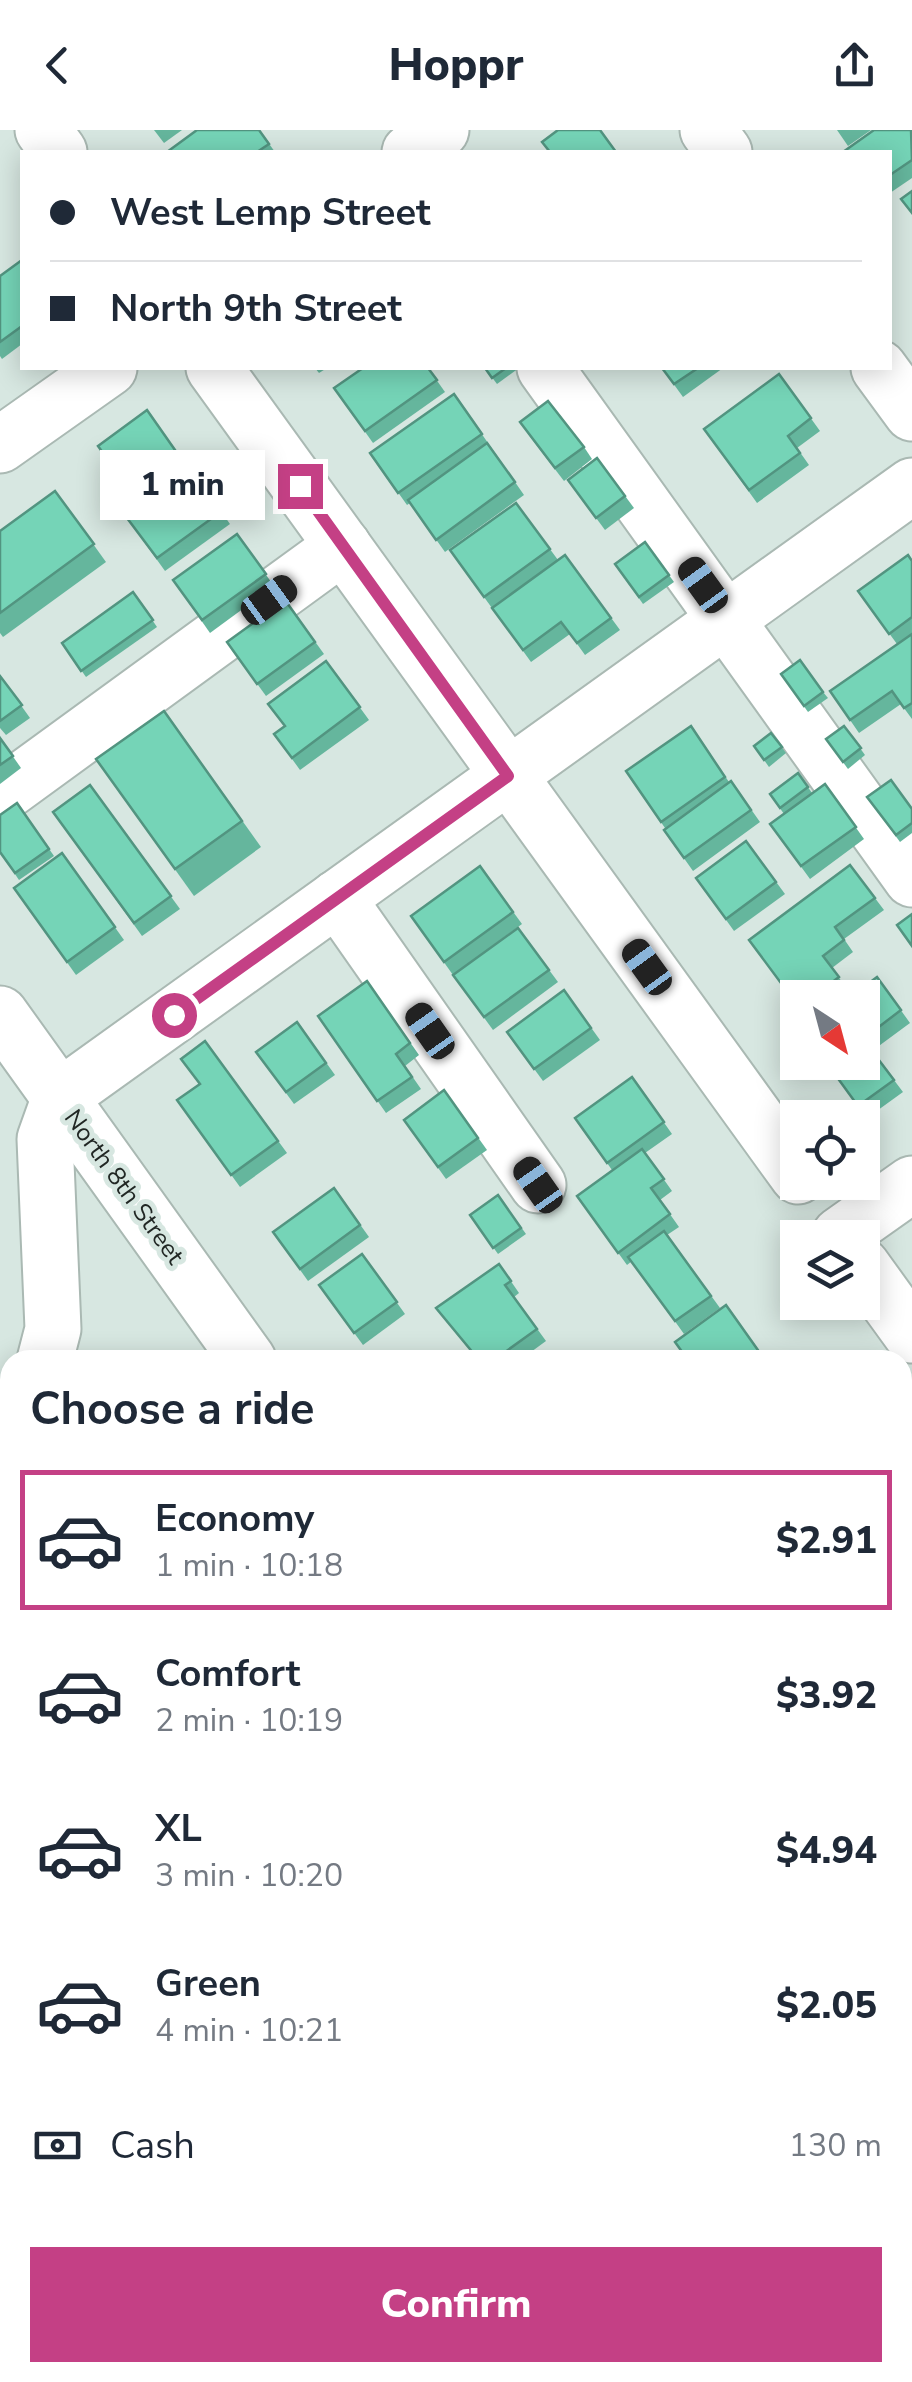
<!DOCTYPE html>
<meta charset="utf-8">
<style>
:root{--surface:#fff;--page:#f6f6f7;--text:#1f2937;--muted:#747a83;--line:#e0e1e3;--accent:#c44085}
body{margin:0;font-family:"Nunito Sans",sans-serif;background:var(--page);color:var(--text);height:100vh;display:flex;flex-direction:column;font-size:38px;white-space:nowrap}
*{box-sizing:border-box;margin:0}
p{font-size:32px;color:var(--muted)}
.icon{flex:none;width:55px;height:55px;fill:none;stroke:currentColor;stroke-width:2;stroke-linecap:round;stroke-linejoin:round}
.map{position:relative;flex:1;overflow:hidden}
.drawer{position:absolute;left:0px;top:1220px;width:912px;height:1032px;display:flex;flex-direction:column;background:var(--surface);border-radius:30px 30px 0 0;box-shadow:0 5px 25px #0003}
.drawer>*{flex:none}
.banner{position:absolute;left:20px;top:20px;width:872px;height:220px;border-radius:0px;box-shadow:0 5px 25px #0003;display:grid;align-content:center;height:220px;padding:0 30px;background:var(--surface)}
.needle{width:65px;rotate:144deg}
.fabs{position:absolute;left:780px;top:850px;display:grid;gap:20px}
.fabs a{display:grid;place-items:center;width:100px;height:100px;border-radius:0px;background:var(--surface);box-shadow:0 5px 25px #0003;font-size:50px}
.end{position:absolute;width:45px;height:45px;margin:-22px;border:12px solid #c44085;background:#fff;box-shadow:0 0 0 5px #fff}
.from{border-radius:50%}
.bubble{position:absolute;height:70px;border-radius:0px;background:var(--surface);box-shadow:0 5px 25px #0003;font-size:32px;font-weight:800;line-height:70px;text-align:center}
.car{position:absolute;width:30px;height:60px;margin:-30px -15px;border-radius:12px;box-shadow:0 0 8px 2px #0007;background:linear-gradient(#222 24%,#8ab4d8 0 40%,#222 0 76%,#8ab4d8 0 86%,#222 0)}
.banner b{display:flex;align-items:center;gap:35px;height:95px;font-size:38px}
.banner b+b{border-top:2px solid var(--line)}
.banner i{width:25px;height:25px;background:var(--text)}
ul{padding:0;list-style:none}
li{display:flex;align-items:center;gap:30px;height:140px;margin:0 20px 15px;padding:0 10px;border:5px solid transparent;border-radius:0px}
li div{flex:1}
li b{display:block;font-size:38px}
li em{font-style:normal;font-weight:800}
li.selected{border-color:var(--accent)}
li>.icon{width:90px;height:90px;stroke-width:1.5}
h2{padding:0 30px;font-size:45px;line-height:120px}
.pay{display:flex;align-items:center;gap:25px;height:110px;padding:0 30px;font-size:38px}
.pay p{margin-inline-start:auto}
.action{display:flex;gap:20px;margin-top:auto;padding:20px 30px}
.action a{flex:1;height:115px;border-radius:0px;background:var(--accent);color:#fff;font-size:40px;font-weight:800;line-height:115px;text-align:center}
header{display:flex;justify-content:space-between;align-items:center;height:130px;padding:0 30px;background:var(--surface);font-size:45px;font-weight:800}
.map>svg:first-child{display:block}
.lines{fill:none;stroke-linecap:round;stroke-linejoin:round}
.minor-casing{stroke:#aab9b3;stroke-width:59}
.minor{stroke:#fff;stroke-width:55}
.wall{fill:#65b69d}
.building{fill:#75d4b7;stroke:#529480;stroke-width:2.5}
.route{stroke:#c44085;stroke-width:12}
.labels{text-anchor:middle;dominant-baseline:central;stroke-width:10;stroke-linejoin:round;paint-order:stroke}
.street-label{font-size:25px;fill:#212724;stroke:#d7e7e1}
</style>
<header><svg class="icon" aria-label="back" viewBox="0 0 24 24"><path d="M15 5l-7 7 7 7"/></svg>Hoppr<svg class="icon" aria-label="share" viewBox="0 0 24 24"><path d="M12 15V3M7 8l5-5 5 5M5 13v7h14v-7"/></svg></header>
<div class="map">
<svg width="912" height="2252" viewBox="0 0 912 2252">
<rect width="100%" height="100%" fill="#d7e7e1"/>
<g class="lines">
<defs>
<g id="minor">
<path d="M43 0 59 22"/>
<path d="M708 0 724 22"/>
<path d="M410 22 441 0"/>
<path d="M214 238 798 1046"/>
<path d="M545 238 912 749"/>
<path d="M879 238 912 283"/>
<path d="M0 315 109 238"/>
<path d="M0 666 343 416"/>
<path d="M337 768 538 1055"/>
<path d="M0 884 248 1230"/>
<path d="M60 967 912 356"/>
<path d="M840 1105 912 1054"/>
<path d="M862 1136 912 1205"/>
<path d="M45 1230 53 1199 45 1009 60 967"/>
<path d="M0 1368 10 1341"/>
<path d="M0 1872 10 1871"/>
<path d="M902 2082 912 2102"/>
<path d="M623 2242 631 2252"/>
<path d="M900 2242 902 2252"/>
</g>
</defs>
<use href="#minor" class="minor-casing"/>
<use href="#minor" class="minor"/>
</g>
<g class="wall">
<path d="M154 0H182L164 13Z"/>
<path d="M259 0 275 22H167Z"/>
<path d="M837 0H871L848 16Z"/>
<path d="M912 0V48L890 63V22Z"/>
<path d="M22 130V214L2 229 0 226V146Z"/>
<path d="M315 238H327L319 243Z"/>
<path d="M428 238 445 262 373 313 334 258Z"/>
<path d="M485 238H519L497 254Z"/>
<path d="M662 238H723L683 267Z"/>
<path d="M779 244 820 301 797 318 809 335 757 373 704 299Z"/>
<path d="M454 264 524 365 445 422 410 373 407 375 370 323Z"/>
<path d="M147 280 184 332 135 368 98 316Z"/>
<path d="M528 304 584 317 592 329 564 351Z"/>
<path d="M597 328 634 378 605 400 568 350Z"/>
<path d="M192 341 230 394 165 441 127 388Z"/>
<path d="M55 361 106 432 3 507 0 503V401Z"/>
<path d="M516 373 558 430 565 425 620 500 585 525 570 504 531 532 450 420Z"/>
<path d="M237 404 274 456 210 503 173 450Z"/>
<path d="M645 412 674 452 643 474 615 434Z"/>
<path d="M912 431V589L901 574 859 603 830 561 897 514 858 461Z"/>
<path d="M133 462 157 497 86 547 62 513Z"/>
<path d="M285 470 324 524 266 566 227 512Z"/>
<path d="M326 531 369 590 300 640 274 604 284 597Z"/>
<path d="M781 544 823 562 828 568 808 582Z"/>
<path d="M0 546 30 588 6 605 0 598Z"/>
<path d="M164 581 261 717 194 766 96 629Z"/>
<path d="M691 596 729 652 731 651 760 692 693 741 664 700 665 698 626 641Z"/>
<path d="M844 596 865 625 848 639 826 609Z"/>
<path d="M771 603 786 623 769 637 754 616Z"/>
<path d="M0 608 21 638 0 654Z"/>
<path d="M798 643 812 663 825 654 864 709 810 749 770 694 784 684 770 664Z"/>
<path d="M90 655 180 779 142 806 53 682Z"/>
<path d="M867 667 912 679V703L900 712Z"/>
<path d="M17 673 54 726 19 750 0 722Z"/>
<path d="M746 711 785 764 734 801 696 748Z"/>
<path d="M62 723 124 810 76 845 14 758Z"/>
<path d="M850 735 884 780 844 809 853 822 832 838 847 859 836 868H798Z"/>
<path d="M480 736 522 794 453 845 411 786Z"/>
<path d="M518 798 558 852 493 900 453 845Z"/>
<path d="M877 847 910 893 872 921 903 962 867 988 825 932 862 868Z"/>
<path d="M367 851 419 925 405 936 421 959 386 983 318 886Z"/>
<path d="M564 860 600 910 543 951 507 902Z"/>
<path d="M297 892 335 945 294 974 256 922Z"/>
<path d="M205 911 287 1023 240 1057 177 970 199 954Z"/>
<path d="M632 947 672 1004 645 1023 672 1061 660 1070 679 1097 667 1105 720 1178 684 1204 632 1131 627 1135 577 1066 612 1040 575 988Z"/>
<path d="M444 960 487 1020 446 1049 404 990Z"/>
<path d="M334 1058 369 1107 308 1151 273 1102Z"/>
<path d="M498 1065 526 1104 498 1124 470 1085Z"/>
<path d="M362 1124 405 1184 363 1215 319 1155Z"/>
<path d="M499 1134 519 1163 514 1167 546 1211 520 1230H478L436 1178Z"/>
<path d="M726 1175 766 1230H688Z"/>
<path d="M902 1346 912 1359V1412L902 1419Z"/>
<path d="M0 1588 10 1602V1613L0 1620Z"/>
</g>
<g class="building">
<path d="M197 0H259L269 14 257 22H167Z"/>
<path d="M558 0H600L616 22H550L542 12Z"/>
<path d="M874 0H911L912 30 890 45V22H843Z"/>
<path d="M912 61V83L901 69Z"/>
<path d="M22 130V196L0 212V146Z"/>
<path d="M363 238H428L437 250 365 301 334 258Z"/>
<path d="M485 238H506L492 248Z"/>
<path d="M662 238H698L674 254Z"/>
<path d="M779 244 811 288 788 306 800 323 749 360 704 299Z"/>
<path d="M454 264 482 304 398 363 370 323Z"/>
<path d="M548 271 584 317 555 338 520 292Z"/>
<path d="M147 280 175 320 126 355 98 316Z"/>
<path d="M487 313 515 352 436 410 408 370Z"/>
<path d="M597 328 625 366 596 388 568 350Z"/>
<path d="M192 341 222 381 157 428 127 388Z"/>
<path d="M55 361 94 414 0 483V401Z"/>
<path d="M516 373 550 419 484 467 450 420Z"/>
<path d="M237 404 266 444 202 490 173 450Z"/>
<path d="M645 412 669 445 639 467 615 434Z"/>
<path d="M565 425 611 488 577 513 561 492 523 520 492 478Z"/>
<path d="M908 425 912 431V487L889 504 858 461Z"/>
<path d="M133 462 153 490 81 541 62 513Z"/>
<path d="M285 470 315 512 257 554 227 512Z"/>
<path d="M912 504V573L904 578 892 561 850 590 830 561Z"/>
<path d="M800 530 823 562 804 576 781 544Z"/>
<path d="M326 531 360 577 292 628 274 604 285 596 268 574Z"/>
<path d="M0 546 22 575 0 591Z"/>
<path d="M164 581 242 691 175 739 96 629Z"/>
<path d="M691 596 725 647 661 692 626 641Z"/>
<path d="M844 596 861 618 843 632 826 609Z"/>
<path d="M771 603 782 617 764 630 754 616Z"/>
<path d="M0 608 13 626 0 635Z"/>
<path d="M798 643 808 657 780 678 770 664Z"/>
<path d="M891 650 912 679V693L896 705 867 667Z"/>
<path d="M731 651 751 680 684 728 664 700Z"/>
<path d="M825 654 856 697 801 736 770 694Z"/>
<path d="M90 655 171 766 134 793 53 682Z"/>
<path d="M17 673 49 719 15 743 0 722V685Z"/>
<path d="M746 711 776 752 726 789 696 748Z"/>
<path d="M62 723 115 797 67 832 14 758Z"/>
<path d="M850 735 875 768 835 797 844 810 823 826 839 847 811 868H798V876L749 810Z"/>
<path d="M480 736 513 782 444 832 411 786Z"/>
<path d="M912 784V816L897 795Z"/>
<path d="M518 798 549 840 484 887 453 845Z"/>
<path d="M877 847 901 880 863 909 894 950 858 976 826 932H862V868H849Z"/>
<path d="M367 851 410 913 396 924 412 947 377 971 318 886Z"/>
<path d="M564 860 591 898 534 939 507 902Z"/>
<path d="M297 892 326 933 286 962 256 922Z"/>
<path d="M205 911 278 1011 231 1045 177 970 200 954 181 929Z"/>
<path d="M632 947 664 992 607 1033 575 988Z"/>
<path d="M444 960 478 1008 438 1037 404 990Z"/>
<path d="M642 1019 664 1049 651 1058 670 1084 618 1123 577 1066Z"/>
<path d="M334 1058 360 1095 300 1139 273 1102Z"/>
<path d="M498 1065 521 1098 493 1118 470 1085Z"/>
<path d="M664 1101 711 1166 675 1191 628 1127Z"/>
<path d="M362 1124 397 1172 354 1203 319 1155Z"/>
<path d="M499 1134 511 1151 505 1155 537 1199 494 1230H479L436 1178Z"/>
<path d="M726 1175 760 1223 750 1230H688L675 1212Z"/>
<path d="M902 1346 912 1359V1393L902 1400Z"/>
<path d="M10 1448V1474L0 1460V1455Z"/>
<path d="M10 1530V1576L0 1563V1537Z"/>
<path d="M0 1588 10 1602 0 1610Z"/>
</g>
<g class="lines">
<path class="route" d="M174 885 508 646 300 356"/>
</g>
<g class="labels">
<g class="street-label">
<text transform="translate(124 1057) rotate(54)">North 8th Street</text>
</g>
</g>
</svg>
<div class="fabs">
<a><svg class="needle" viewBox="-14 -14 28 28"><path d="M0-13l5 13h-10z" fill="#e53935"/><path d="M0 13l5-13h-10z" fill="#747a83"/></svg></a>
<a><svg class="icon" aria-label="locate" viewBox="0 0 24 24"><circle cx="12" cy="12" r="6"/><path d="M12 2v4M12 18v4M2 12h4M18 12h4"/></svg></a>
<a><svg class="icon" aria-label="layers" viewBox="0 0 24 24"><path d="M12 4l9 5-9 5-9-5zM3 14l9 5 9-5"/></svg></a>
</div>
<i class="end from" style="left:174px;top:885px"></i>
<i class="end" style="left:300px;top:356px"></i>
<div class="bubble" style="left:100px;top:320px;width:165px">1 min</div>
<i class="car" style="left:703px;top:455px;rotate:324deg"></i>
<i class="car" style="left:269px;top:470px;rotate:54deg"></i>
<i class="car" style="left:647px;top:837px;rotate:324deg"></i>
<i class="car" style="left:430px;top:901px;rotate:325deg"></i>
<i class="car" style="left:538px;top:1055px;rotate:325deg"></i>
<div class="banner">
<b><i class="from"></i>West Lemp Street</b>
<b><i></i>North 9th Street</b>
</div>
<section class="drawer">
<h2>Choose a ride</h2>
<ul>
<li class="selected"><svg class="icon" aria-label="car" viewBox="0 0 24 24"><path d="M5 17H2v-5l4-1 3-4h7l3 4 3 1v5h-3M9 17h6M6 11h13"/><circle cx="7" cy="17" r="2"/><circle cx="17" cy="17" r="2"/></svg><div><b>Economy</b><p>1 min · 10:18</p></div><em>$2.91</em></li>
<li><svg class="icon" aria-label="car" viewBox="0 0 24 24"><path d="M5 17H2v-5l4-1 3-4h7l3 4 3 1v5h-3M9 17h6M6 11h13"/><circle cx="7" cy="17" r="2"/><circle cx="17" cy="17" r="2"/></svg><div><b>Comfort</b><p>2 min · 10:19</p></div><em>$3.92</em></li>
<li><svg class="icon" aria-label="car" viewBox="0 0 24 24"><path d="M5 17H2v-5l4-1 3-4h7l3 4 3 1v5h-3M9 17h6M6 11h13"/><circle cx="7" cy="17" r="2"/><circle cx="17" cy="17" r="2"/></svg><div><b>XL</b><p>3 min · 10:20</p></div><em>$4.94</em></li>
<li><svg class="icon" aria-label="car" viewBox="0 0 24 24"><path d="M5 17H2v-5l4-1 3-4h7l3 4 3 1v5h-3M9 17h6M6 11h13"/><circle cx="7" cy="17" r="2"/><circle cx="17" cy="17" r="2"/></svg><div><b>Green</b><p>4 min · 10:21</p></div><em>$2.05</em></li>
</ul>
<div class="pay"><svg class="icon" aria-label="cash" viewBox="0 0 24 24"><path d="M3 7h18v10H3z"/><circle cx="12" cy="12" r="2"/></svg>Cash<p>130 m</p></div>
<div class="action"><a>Confirm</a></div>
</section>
</div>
